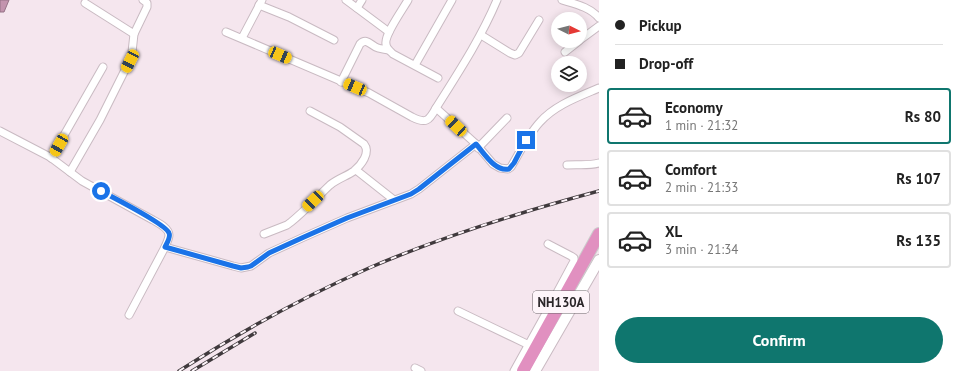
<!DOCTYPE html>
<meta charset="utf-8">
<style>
:root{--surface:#fff;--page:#f6f6f6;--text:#222;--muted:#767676;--line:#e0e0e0;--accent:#0f766e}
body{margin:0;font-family:"PT Sans",sans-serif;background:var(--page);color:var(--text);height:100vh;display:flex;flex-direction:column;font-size:15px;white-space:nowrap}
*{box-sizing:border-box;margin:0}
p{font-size:13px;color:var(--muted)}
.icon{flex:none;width:22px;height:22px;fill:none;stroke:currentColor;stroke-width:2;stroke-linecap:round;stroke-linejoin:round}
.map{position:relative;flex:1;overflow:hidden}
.sheet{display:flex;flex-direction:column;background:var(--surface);width:360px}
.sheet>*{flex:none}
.banner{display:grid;align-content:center;height:88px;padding:0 16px;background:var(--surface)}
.needle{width:26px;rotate:96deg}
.tools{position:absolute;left:551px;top:12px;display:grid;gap:8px}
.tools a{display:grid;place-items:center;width:36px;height:36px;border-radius:50%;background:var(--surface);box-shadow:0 2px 10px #0003;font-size:20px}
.end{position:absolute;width:18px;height:18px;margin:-9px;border:5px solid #1a73e8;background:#fff;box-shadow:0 0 0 2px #fff}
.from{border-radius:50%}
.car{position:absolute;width:12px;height:24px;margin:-12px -6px;border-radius:5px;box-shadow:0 0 3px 1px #0007;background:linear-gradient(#f5c518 24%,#345 0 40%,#f5c518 0 76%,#345 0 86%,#f5c518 0)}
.banner b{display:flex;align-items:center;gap:14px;height:38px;font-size:15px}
.banner b+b{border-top:1px solid var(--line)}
.banner i{width:10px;height:10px;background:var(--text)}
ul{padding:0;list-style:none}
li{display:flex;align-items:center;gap:12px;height:56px;margin:0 8px 6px;padding:0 8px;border:2px solid var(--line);border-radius:4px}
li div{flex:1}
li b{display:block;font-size:15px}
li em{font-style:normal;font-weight:800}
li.active{border-color:var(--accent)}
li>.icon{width:36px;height:36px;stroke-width:1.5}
.cta{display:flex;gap:8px;margin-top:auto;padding:8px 16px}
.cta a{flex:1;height:46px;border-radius:24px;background:var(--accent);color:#fff;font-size:16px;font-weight:800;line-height:46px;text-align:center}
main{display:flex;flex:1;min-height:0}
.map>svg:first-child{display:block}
.water{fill:#c394ae;stroke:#957386}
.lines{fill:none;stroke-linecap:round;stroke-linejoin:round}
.street-casing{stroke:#c9bac2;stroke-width:9}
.secondary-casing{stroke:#c9bac2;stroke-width:12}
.highway-casing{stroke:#cccbcc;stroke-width:14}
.street{stroke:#fff;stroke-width:7}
.secondary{stroke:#fff;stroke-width:10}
.highway{stroke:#e190c0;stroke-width:12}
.rail-casing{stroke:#403a3d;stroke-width:3.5}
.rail{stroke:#fef5fa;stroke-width:2;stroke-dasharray:6;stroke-linecap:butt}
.route{stroke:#1a73e8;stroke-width:5}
.labels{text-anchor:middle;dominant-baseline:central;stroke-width:3;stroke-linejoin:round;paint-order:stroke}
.shield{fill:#fef5fa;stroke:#6a6468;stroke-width:1}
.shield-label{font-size:13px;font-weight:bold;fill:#2b2629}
</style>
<main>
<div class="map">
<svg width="599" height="371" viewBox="0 0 599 371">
<rect width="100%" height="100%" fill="#f5e6ee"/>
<path class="water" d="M0 0H9L4 12H0Z"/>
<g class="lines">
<defs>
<g id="street">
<path d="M346 0 389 32"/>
<path d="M408 0C403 9 384 35 386 44 386 48 390 51 393 54L438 78"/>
<path d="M562 0C575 4 590 7 599 18"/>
<path d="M85 3 134 34"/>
<path d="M259 5 289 17 334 40"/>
<path d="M357 8 362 0"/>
<path d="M226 32 369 93 412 117C426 124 429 121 436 108 458 73 481 38 497 0"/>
<path d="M481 35 510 53 515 55 519 53 539 20"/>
<path d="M242 38 262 0"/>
<path d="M580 40 599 26"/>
<path d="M565 52 579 41"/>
<path d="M415 65 452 0"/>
<path d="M341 82 360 44C367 37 371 46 378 48 381 49 385 49 388 50"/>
<path d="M436 108 476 144 493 164 500 168 508 169 511 167C520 152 528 135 540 122 555 105 578 97 599 88"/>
<path d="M0 131 50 157 82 181 153 220C158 223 169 228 169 235 169 239 166 244 165 247L129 315"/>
<path d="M478 148 507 118"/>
<path d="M51 158 103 67"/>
<path d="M567 165C578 164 588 166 599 163"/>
<path d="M356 170 394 200"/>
<path d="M70 172 100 120 131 58 132 52 134 34 147 7V3L143 0"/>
<path d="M264 234 287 225 291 222C305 211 317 197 330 185 337 179 347 176 354 171 361 165 371 153 364 144L340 127 310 111"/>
<path d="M165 247 233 266 241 268 251 266 269 253 304 237 347 218 411 194 419 189 476 144"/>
<path d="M458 311 529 345"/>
<path d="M415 368 421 371"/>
<path d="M514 371 544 317 574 261V258L571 256 548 244"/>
</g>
<path id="secondary" d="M535 371 599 260"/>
<path id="highway" d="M523 371 599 234"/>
</defs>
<use href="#street" class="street-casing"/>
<use href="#secondary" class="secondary-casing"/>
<use href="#highway" class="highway-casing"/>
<use href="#street" class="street"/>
<use href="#secondary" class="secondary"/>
<use href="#highway" class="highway"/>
<defs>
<g id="rail">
<path d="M179 371C240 332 303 297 369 268 443 236 521 212 599 191"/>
<path d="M192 371 255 333"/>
</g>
</defs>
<use href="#rail" class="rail-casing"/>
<use href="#rail" class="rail"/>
</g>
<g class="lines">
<path class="route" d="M101 191C112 197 166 224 169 233 171 237 167 243 165 247L233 266 241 268 248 267 251 266 269 253 304 237 347 218 411 194 419 189 476 144C484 153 495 172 509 169L514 163 526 140"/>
</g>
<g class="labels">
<rect class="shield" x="533" y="291" width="56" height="22" rx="3"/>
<g class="shield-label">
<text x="561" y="302">NH130A</text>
</g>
</g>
</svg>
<div class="tools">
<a><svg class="needle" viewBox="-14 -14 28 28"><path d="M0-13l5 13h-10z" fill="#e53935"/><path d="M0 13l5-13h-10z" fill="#767676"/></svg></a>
<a><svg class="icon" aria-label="layers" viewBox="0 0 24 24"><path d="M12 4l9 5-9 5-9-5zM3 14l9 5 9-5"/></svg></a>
</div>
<i class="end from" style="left:101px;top:191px"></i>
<i class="end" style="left:526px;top:140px"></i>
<i class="car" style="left:280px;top:55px;rotate:113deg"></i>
<i class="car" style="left:130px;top:61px;rotate:207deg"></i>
<i class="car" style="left:355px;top:87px;rotate:293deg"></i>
<i class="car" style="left:456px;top:126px;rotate:313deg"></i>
<i class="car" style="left:59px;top:145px;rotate:210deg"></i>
<i class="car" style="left:313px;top:201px;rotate:226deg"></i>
</div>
<section class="sheet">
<div class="banner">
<b><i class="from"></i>Pickup</b>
<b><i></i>Drop-off</b>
</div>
<ul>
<li class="active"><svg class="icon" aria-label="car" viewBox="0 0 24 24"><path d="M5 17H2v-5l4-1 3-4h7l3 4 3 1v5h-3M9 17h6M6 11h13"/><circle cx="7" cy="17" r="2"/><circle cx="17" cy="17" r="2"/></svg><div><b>Economy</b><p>1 min · 21:32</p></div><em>Rs 80</em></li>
<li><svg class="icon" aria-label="car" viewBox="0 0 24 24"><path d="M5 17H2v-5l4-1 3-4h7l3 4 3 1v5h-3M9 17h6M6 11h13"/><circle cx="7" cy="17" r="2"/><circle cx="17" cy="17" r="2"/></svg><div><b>Comfort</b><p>2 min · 21:33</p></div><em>Rs 107</em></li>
<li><svg class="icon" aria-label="car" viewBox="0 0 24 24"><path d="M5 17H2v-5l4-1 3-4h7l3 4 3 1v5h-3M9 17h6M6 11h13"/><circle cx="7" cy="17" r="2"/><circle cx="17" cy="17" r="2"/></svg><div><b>XL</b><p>3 min · 21:34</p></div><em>Rs 135</em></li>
</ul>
<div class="cta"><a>Confirm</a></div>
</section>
</main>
